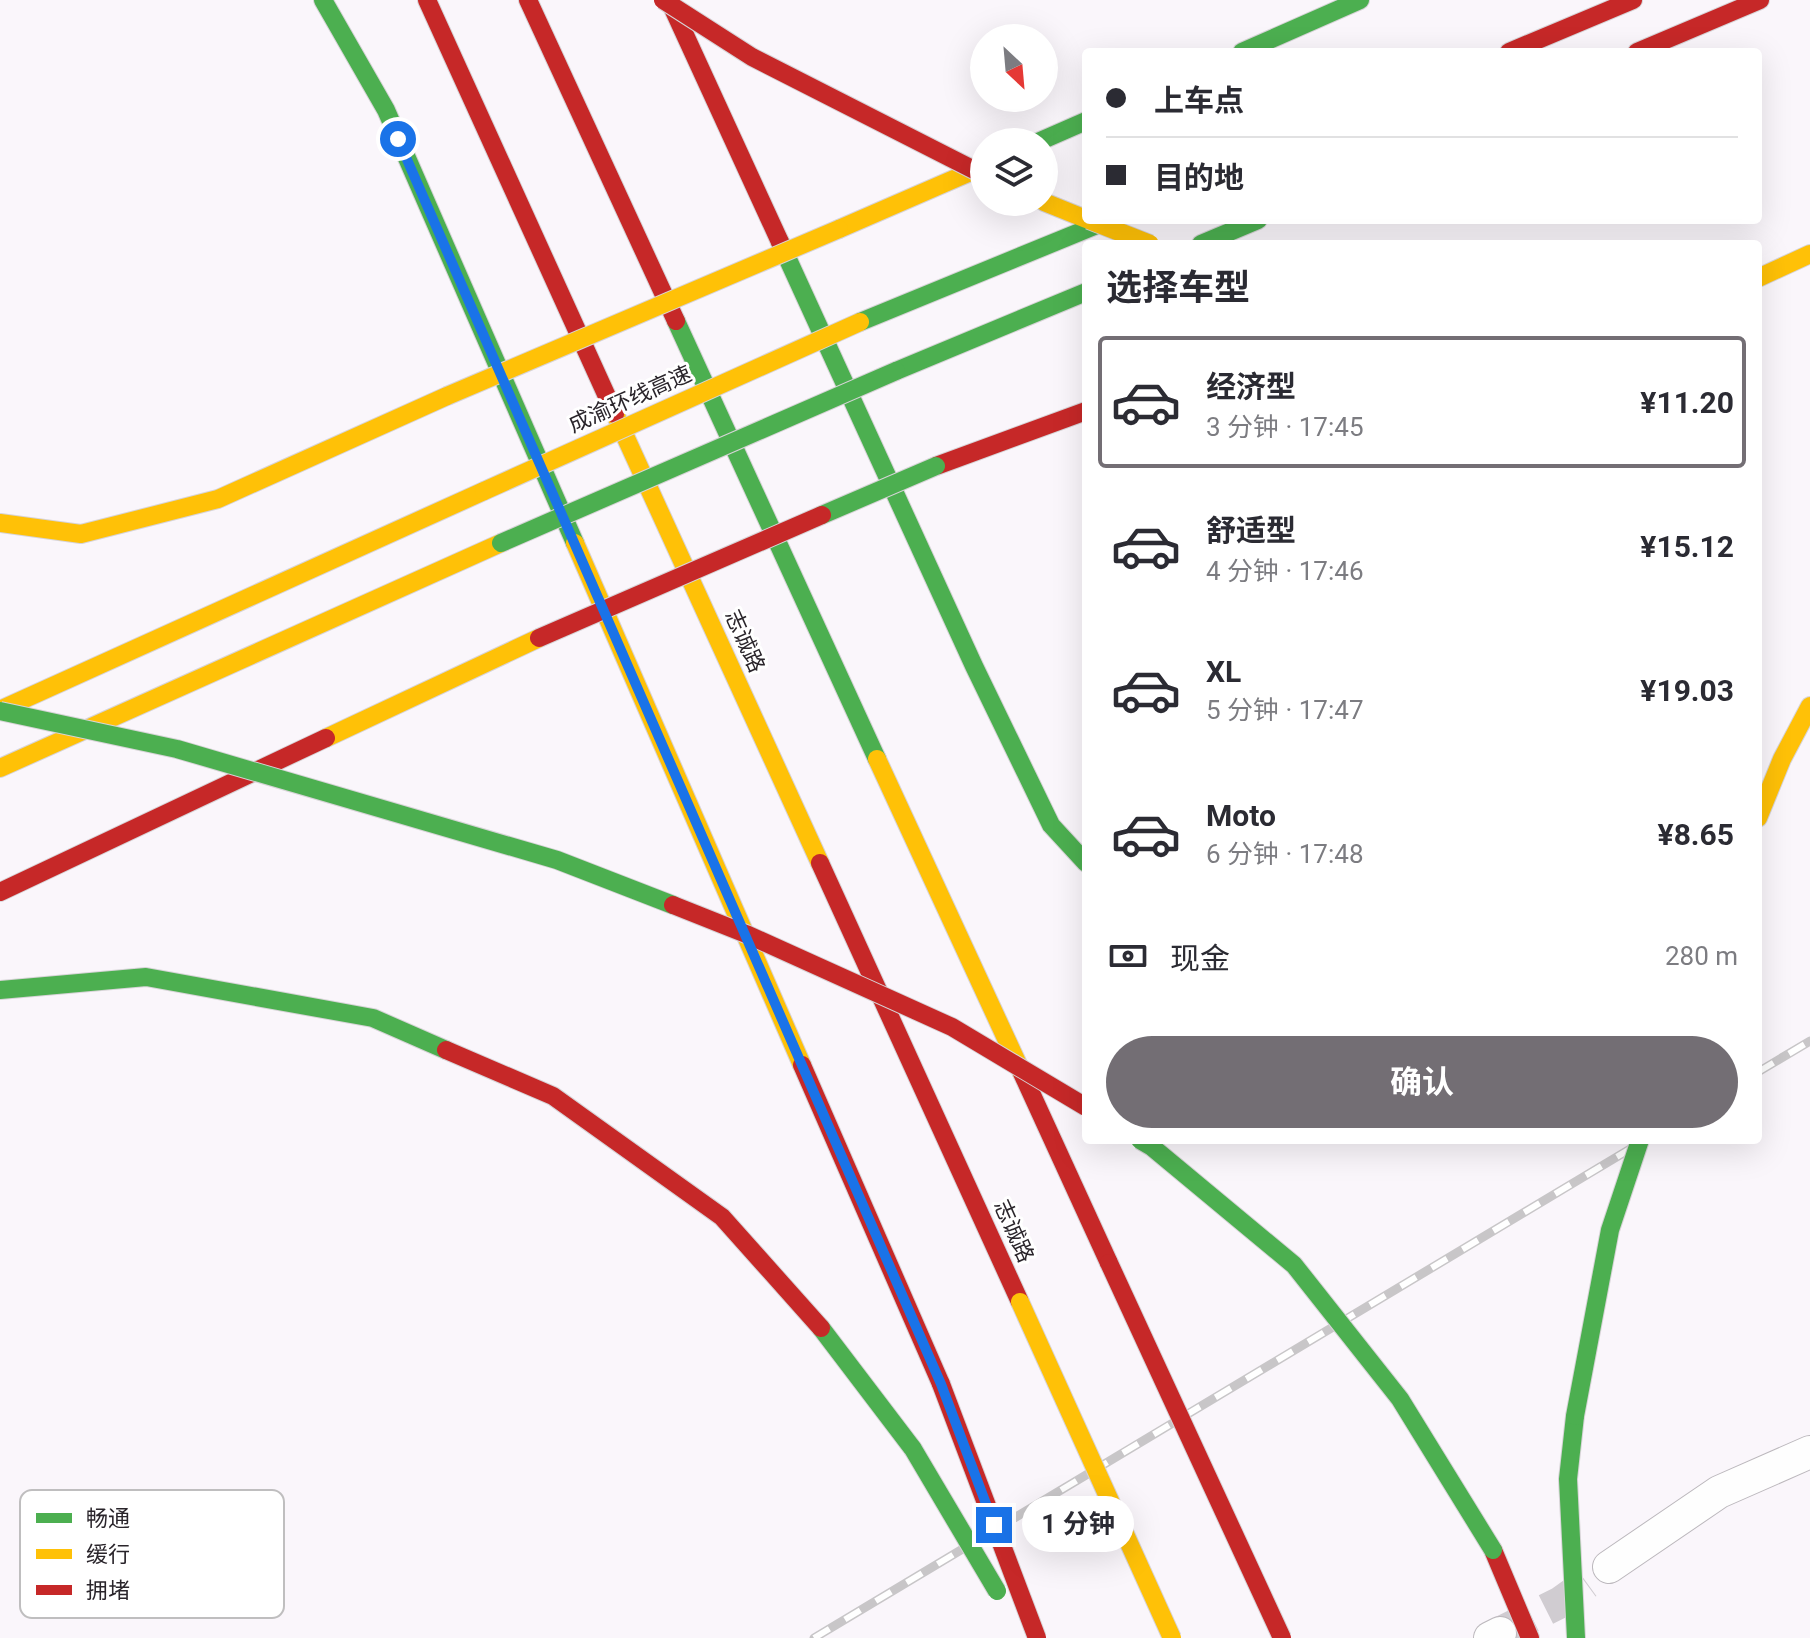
<!DOCTYPE html>
<html lang="zh">
<meta charset="utf-8">
<style>
:root{--surface:#fff;--page:#f2f2f3;--text:#2b2b33;--muted:#7c7c81;--line:#e1e1e2;--accent:#736e74}
body{margin:0;font-family:Roboto,"Noto Sans SC",sans-serif;background:var(--page);color:var(--text);height:100vh;display:flex;flex-direction:column;font-size:30px;white-space:nowrap}
*{box-sizing:border-box;margin:0}
p{font-size:26px;color:var(--muted)}
.icon{flex:none;width:44px;height:44px;fill:none;stroke:currentColor;stroke-width:2;stroke-linecap:round;stroke-linejoin:round}
.map{position:relative;flex:1;overflow:hidden}
.panel{position:absolute;left:1082px;top:240px;width:680px;height:904px;display:flex;flex-direction:column;background:var(--surface);border-radius:8px;box-shadow:0 8px 32px #0002}
.panel>*{flex:none}
.hud{position:absolute;left:1082px;top:48px;width:680px;height:176px;border-radius:8px;box-shadow:0 8px 32px #0002;display:grid;align-content:center;height:176px;padding:0 24px;background:var(--surface)}
.needle{width:52px;rotate:154deg}
.fabs{position:absolute;left:970px;top:24px;display:grid;gap:16px}
.fabs a{display:grid;place-items:center;width:88px;height:88px;border-radius:50%;background:var(--surface);box-shadow:0 8px 32px #0002;font-size:40px}
.end{position:absolute;width:36px;height:36px;margin:-18px;border:10px solid #1a73e8;background:#fff;box-shadow:0 0 0 4px #fff}
.from{border-radius:50%}
.bubble{position:absolute;height:56px;border-radius:28px;background:var(--surface);box-shadow:0 8px 32px #0002;font-size:26px;font-weight:700;line-height:56px;text-align:center}
.hud b{display:flex;align-items:center;gap:28px;height:76px;font-size:30px}
.hud b+b{border-top:2px solid var(--line)}
.hud i{width:20px;height:20px;background:var(--text)}
ul{padding:0;list-style:none}
li{display:flex;align-items:center;gap:24px;height:132px;margin:0 16px 12px;padding:0 8px;border:4px solid transparent;border-radius:8px}
li div{flex:1}
li b{display:block;font-size:30px}
li em{font-style:normal;font-weight:700}
li.active{border-color:var(--accent)}
li>.icon{width:72px;height:72px;stroke-width:1.5}
h2{padding:0 24px;font-size:36px;line-height:96px}
.pay{display:flex;align-items:center;gap:20px;height:88px;padding:0 24px;font-size:30px}
.pay p{margin-inline-start:auto}
.button{display:flex;gap:16px;margin-top:auto;padding:16px 24px}
.button a{flex:1;height:92px;border-radius:48px;background:var(--accent);color:#fff;font-size:32px;font-weight:700;line-height:92px;text-align:center}
.map>svg:first-child{display:block}
.lines{fill:none;stroke-linecap:round;stroke-linejoin:round}
.street-tunnel{stroke:#d0ccd1;stroke-width:32;stroke-dasharray:32 16;stroke-linecap:butt}
.street-casing{stroke:#bcb8bd;stroke-width:34}
.fast-casing{stroke:#d7d4d7;stroke-width:20}
.slow-casing{stroke:#d7d4d7;stroke-width:20}
.jam-casing{stroke:#d7d4d7;stroke-width:20}
.street{stroke:#fefefe;stroke-width:32}
.fast{stroke:#4caf50;stroke-width:18}
.slow{stroke:#ffc107;stroke-width:18}
.jam{stroke:#c62828;stroke-width:18}
.rail-casing{stroke:#c8c6c8;stroke-width:9}
.rail{stroke:#fff;stroke-width:6;stroke-dasharray:18;stroke-linecap:butt}
.fast-bridge-casing{stroke:#d7d4d7;stroke-width:20;stroke-linecap:butt}
.slow-bridge-casing{stroke:#d7d4d7;stroke-width:20;stroke-linecap:butt}
.jam-bridge-casing{stroke:#d7d4d7;stroke-width:20;stroke-linecap:butt}
.fast-bridge{stroke:#4caf50;stroke-width:18}
.slow-bridge{stroke:#ffc107;stroke-width:18}
.jam-bridge{stroke:#c62828;stroke-width:18}
.route{stroke:#1a73e8;stroke-width:10}
.labels{text-anchor:middle;dominant-baseline:central;stroke-width:6;stroke-linejoin:round;paint-order:stroke}
.street-label{font-size:22px;fill:#2a252b;stroke:#fff}
.key{fill:#fff;stroke:#bfbebf;stroke-width:2}
.key-label{font-size:22px;fill:#2a252b}
</style>
<div class="map">
<svg width="1810" height="1638" viewBox="0 0 1810 1638">
<rect width="100%" height="100%" fill="#faf6fb"/>
<g class="lines">
<path class="street-tunnel" d="M1503 1631 1561 1602 1587 1583"/>
<defs>
<g id="street">
<path d="M1609 1567 1719 1492 1810 1452"/>
<path d="M1490 1638 1500 1633"/>
</g>
<g id="fast">
<path d="M323 0 386 110 575 543"/>
<path d="M1242 52 1360 0"/>
<path d="M1038 142 1086 121"/>
<path d="M780 242 974 666 1051 825 1086 863"/>
<path d="M1201 244 1258 220"/>
<path d="M676 321 877 759"/>
<path d="M860 322 1109 220"/>
<path d="M896 371 1086 292"/>
<path d="M0 990 146 977 373 1018 446 1050"/>
<path d="M821 1328 913 1449"/>
<path d="M1575 1416 1568 1479 1576 1638"/>
</g>
<g id="slow">
<path d="M1044 202 1086 219"/>
<path d="M839 229 984 166"/>
<path d="M1758 278 1810 254"/>
<path d="M615 414 820 863"/>
<path d="M0 523 81 534 218 499 447 396"/>
<path d="M575 543 802 1065"/>
<path d="M0 710 484 491"/>
<path d="M326 738 539 638"/>
<path d="M877 759 1022 1073"/>
<path d="M0 768 501 543"/>
<path d="M1758 818 1782 759 1810 706"/>
</g>
<g id="jam">
<path d="M427 0 615 414"/>
<path d="M528 0 676 321"/>
<path d="M669 0 780 242"/>
<path d="M1509 52 1633 0"/>
<path d="M1637 52 1760 0"/>
<path d="M936 466 1086 411"/>
<path d="M820 863 1020 1302"/>
<path d="M0 892 326 738"/>
<path d="M446 1050 553 1096 722 1217 821 1328"/>
<path d="M802 1065 941 1384"/>
<path d="M1022 1073 1109 1263"/>
<path d="M1493 1550 1530 1638"/>
</g>
</defs>
<use href="#street" class="street-casing"/>
<use href="#fast" class="fast-casing"/>
<use href="#slow" class="slow-casing"/>
<use href="#jam" class="jam-casing"/>
<use href="#street" class="street"/>
<use href="#fast" class="fast"/>
<use href="#slow" class="slow"/>
<use href="#jam" class="jam"/>
<defs>
<g id="rail">
<path d="M1758 1072 1810 1041"/>
<path d="M814 1638 1645 1140"/>
</g>
</defs>
<use href="#rail" class="rail-casing"/>
<use href="#rail" class="rail"/>
<defs>
<g id="fast-bridge">
<path d="M822 515 936 466"/>
<path d="M501 543 896 371"/>
<path d="M0 711 177 749 557 860 673 905"/>
<path d="M1140 1140 1152 1147 1294 1265 1400 1399 1493 1550"/>
<path d="M1575 1416 1610 1230 1640 1140"/>
<path d="M913 1449 997 1591"/>
</g>
<g id="slow-bridge">
<path d="M1089 220 1150 244"/>
<path d="M447 396 839 229"/>
<path d="M484 491 860 322"/>
<path d="M1020 1302 1172 1638"/>
</g>
<g id="jam-bridge">
<path d="M663 0 752 57 984 175"/>
<path d="M539 638 822 515"/>
<path d="M673 905 746 934 952 1027 1086 1107"/>
<path d="M1109 1263 1282 1638"/>
<path d="M941 1384 1037 1638"/>
</g>
</defs>
<use href="#fast-bridge" class="fast-bridge-casing"/>
<use href="#slow-bridge" class="slow-bridge-casing"/>
<use href="#jam-bridge" class="jam-bridge-casing"/>
<use href="#fast-bridge" class="fast-bridge"/>
<use href="#slow-bridge" class="slow-bridge"/>
<use href="#jam-bridge" class="jam-bridge"/>
</g>
<g class="lines">
<path class="route" d="M398 139 941 1384 994 1525"/>
</g>
<g class="labels">
<g class="street-label">
<text transform="translate(630 399) rotate(-24)">成渝环线高速</text>
<text transform="translate(745 641) rotate(66)">志诚路</text>
<text transform="translate(1014 1231) rotate(66)">志诚路</text>
</g>
</g>
<rect x="20" y="1490" width="264" height="128" rx="12" class="key"/>
<rect x="36" y="1513" width="36" height="10" fill="#4caf50"/>
<rect x="36" y="1549" width="36" height="10" fill="#ffc107"/>
<rect x="36" y="1585" width="36" height="10" fill="#c62828"/>
<g class="key-label">
<text x="86" y="1526">畅通</text>
<text x="86" y="1562">缓行</text>
<text x="86" y="1598">拥堵</text>
</g>
</svg>
<div class="fabs">
<a><svg class="needle" viewBox="-14 -14 28 28"><path d="M0-13l5 13h-10z" fill="#e53935"/><path d="M0 13l5-13h-10z" fill="#7c7c81"/></svg></a>
<a><svg class="icon" aria-label="layers" viewBox="0 0 24 24"><path d="M12 4l9 5-9 5-9-5zM3 14l9 5 9-5"/></svg></a>
</div>
<i class="end from" style="left:398px;top:139px"></i>
<i class="end" style="left:994px;top:1525px"></i>
<div class="bubble" style="left:1022px;top:1496px;width:112px">1 分钟</div>
<div class="hud">
<b><i class="from"></i>上车点</b>
<b><i></i>目的地</b>
</div>
<section class="panel">
<h2>选择车型</h2>
<ul>
<li class="active"><svg class="icon" aria-label="car" viewBox="0 0 24 24"><path d="M5 17H2v-5l4-1 3-4h7l3 4 3 1v5h-3M9 17h6M6 11h13"/><circle cx="7" cy="17" r="2"/><circle cx="17" cy="17" r="2"/></svg><div><b>经济型</b><p>3 分钟 · 17:45</p></div><em>¥11.20</em></li>
<li><svg class="icon" aria-label="car" viewBox="0 0 24 24"><path d="M5 17H2v-5l4-1 3-4h7l3 4 3 1v5h-3M9 17h6M6 11h13"/><circle cx="7" cy="17" r="2"/><circle cx="17" cy="17" r="2"/></svg><div><b>舒适型</b><p>4 分钟 · 17:46</p></div><em>¥15.12</em></li>
<li><svg class="icon" aria-label="car" viewBox="0 0 24 24"><path d="M5 17H2v-5l4-1 3-4h7l3 4 3 1v5h-3M9 17h6M6 11h13"/><circle cx="7" cy="17" r="2"/><circle cx="17" cy="17" r="2"/></svg><div><b>XL</b><p>5 分钟 · 17:47</p></div><em>¥19.03</em></li>
<li><svg class="icon" aria-label="car" viewBox="0 0 24 24"><path d="M5 17H2v-5l4-1 3-4h7l3 4 3 1v5h-3M9 17h6M6 11h13"/><circle cx="7" cy="17" r="2"/><circle cx="17" cy="17" r="2"/></svg><div><b>Moto</b><p>6 分钟 · 17:48</p></div><em>¥8.65</em></li>
</ul>
<div class="pay"><svg class="icon" aria-label="cash" viewBox="0 0 24 24"><path d="M3 7h18v10H3z"/><circle cx="12" cy="12" r="2"/></svg>现金<p>280 m</p></div>
<div class="button"><a>确认</a></div>
</section>
</div>
